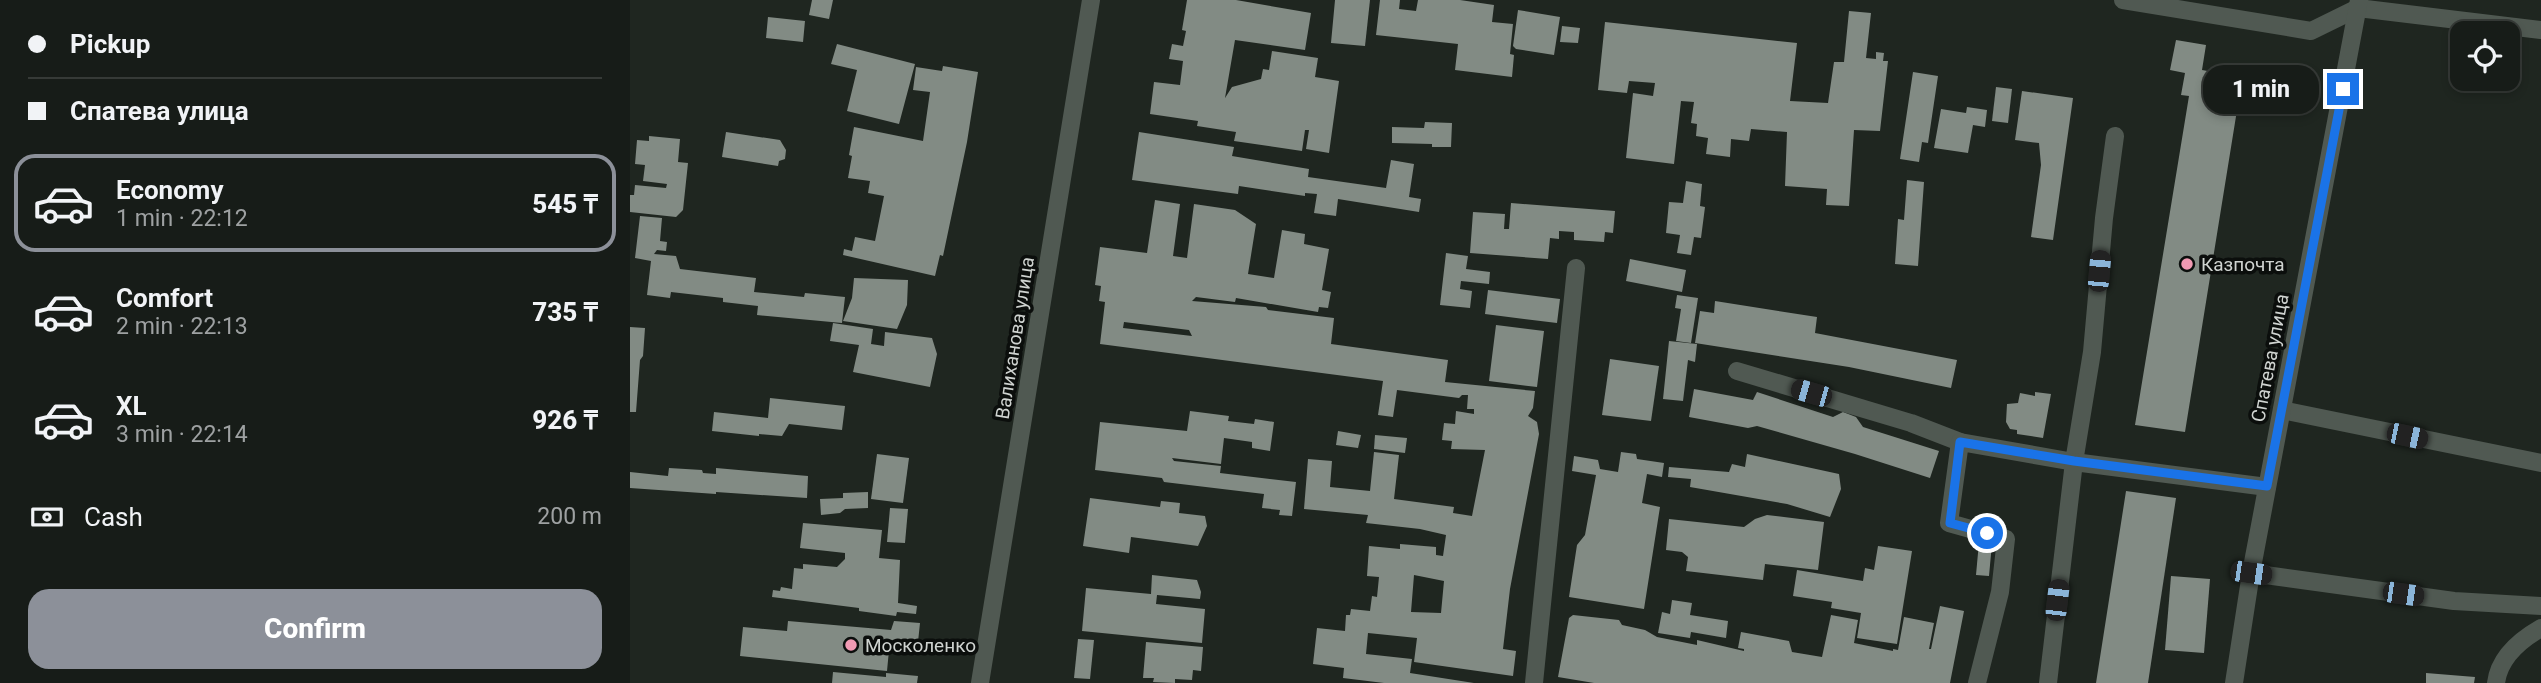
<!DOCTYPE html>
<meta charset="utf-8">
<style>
:root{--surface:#171c18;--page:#202521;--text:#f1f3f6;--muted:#9ea1a2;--line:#363a37;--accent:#8c9099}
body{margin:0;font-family:Roboto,sans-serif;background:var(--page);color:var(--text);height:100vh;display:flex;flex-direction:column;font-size:26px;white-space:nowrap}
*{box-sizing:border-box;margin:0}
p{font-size:23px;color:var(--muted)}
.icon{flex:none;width:38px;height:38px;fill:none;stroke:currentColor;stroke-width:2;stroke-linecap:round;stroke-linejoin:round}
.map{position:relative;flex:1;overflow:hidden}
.drawer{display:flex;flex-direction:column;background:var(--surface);width:630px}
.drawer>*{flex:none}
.hud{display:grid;align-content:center;height:154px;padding:0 28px;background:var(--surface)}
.controls{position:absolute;left:1820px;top:21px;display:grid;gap:14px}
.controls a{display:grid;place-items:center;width:70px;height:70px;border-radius:14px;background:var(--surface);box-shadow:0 4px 10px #0003,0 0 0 2px var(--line);font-size:35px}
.end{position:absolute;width:32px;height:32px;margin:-16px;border:9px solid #1a73e8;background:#fff;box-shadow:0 0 0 4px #fff}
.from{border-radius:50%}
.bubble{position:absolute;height:49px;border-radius:21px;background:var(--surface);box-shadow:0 4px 10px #0003,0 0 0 2px var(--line);font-size:23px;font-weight:800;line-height:49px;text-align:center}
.car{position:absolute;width:21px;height:42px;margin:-21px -10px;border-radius:9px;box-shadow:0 0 5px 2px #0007;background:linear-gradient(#222 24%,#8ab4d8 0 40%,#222 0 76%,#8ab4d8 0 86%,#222 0)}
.hud b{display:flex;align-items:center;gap:24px;height:66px;font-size:26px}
.hud b+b{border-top:2px solid var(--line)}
.hud i{width:18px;height:18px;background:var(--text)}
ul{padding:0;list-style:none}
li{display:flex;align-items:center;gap:21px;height:98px;margin:0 14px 10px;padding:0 14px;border:4px solid transparent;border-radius:21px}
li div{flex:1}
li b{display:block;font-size:26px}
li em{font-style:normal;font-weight:800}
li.selected{border-color:var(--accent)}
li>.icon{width:63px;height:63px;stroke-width:1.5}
.pay{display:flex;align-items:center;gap:18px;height:77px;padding:0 28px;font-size:26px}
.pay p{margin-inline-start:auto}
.action{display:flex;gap:14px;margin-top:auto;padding:14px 28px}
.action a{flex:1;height:80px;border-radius:21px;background:var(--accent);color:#fff;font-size:28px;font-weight:800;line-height:80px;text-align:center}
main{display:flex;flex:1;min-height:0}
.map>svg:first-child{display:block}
.building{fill:#828b84;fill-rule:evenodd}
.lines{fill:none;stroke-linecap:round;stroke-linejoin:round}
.minor{stroke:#505952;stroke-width:18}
.route{stroke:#1a73e8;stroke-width:9}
.poi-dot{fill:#f19ab3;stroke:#0b0e0c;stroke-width:2.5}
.labels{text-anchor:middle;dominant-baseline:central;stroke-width:7;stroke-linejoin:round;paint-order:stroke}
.poi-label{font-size:19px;fill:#cfd3d0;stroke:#0b0e0c;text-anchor:start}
.street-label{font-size:19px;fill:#cfd3d0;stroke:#0b0e0c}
</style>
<main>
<section class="drawer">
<div class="hud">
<b><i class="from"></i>Pickup</b>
<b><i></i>Спатева улица</b>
</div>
<ul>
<li class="selected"><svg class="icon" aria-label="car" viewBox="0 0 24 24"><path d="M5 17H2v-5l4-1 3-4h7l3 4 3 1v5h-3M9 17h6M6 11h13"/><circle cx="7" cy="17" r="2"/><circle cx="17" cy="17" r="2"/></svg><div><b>Economy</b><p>1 min · 22:12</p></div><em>545 ₸</em></li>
<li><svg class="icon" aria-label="car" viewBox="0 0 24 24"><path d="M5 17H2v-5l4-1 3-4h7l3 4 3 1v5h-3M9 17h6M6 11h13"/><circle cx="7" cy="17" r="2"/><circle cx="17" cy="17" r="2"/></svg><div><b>Comfort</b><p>2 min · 22:13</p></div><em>735 ₸</em></li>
<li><svg class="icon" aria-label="car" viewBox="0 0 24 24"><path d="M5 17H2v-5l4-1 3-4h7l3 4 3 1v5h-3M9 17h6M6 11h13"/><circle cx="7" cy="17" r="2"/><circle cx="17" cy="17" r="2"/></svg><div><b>XL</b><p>3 min · 22:14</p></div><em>926 ₸</em></li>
</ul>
<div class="pay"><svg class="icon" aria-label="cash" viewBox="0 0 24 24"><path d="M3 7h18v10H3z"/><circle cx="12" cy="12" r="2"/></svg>Cash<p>200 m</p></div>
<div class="action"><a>Confirm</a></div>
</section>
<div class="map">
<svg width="1911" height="683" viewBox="0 0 1911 683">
<rect width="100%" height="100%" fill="#1f2620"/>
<g class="building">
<path d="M182 0H203L199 19 179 15Z"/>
<path d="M557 0H606L681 13 675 50 605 40 595 98 602 87 631 79 633 69 639 70 642 51 688 58 685 77 709 81 699 153 676 149 679 130H675L672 151 604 141 606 132 567 126 568 121 520 114 524 82 550 85 553 61 539 59 542 44 553 46 556 31 552 30Z"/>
<path d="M705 0H740L735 46 701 43Z"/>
<path d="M750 0H770L769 9 786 11 788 0H830L864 5 862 22 883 24 880 54 884 55 882 77 825 70 828 44 746 35Z"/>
<path d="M888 10 930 17 924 55 886 49 883 46Z"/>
<path d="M1219 11 1241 13 1236 58 1246 59V52L1254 53 1253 61H1258L1250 131 1224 130 1219 206 1196 205 1197 189 1155 186 1157 132 1121 129 1119 141 1101 139 1100 157 1076 154 1078 138 1066 136 1067 124 1061 123 1064 102 1051 101 1044 164 996 158 1003 93 1023 96 1025 83 999 81 997 93 968 90 975 22 1167 43 1160 101 1198 103 1204 62H1214Z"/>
<path d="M138 17 175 21 173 42 136 38Z"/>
<path d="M932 26 950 28 948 43 930 42Z"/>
<path d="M1546 40 1576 45 1572 70 1606 76 1601 103 1608 104 1555 432 1505 425 1559 96 1551 95 1555 73 1540 70Z"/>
<path d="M207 44 285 64 269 124 217 111 227 70 201 64Z"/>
<path d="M313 66 348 72 337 142 313 256 310 255 305 276 213 255 214 249 222 251 225 237 245 241 254 196 238 193 240 181 218 178 222 156 219 155 224 127 293 141 300 92 283 90 286 67 312 71Z"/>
<path d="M1283 72 1308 76 1298 143 1292 142 1289 162 1270 159Z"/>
<path d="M1366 87 1382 89 1378 123 1362 121Z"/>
<path d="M1392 91 1443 98 1423 240 1401 237 1411 165 1409 143 1385 140Z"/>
<path d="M1337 107 1357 110 1355 127 1343 125 1338 153 1304 148 1311 109 1336 113Z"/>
<path d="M795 122 822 123 821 147H802V144L762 143V127L794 128Z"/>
<path d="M96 132 150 140 156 150 155 159 149 161 148 166 92 157Z"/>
<path d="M509 132 604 147 602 156 679 169 678 177 756 188 761 160 784 164 779 197 791 199 789 212 708 199 706 216 684 213 687 194 675 193V196L609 186 608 194 502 180Z"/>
<path d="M19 136 50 139 48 162 58 163 53 210 46 217 0 212V195H4L5 185 36 188 37 184 13 181 15 165 5 164 7 140 19 141Z"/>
<path d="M1277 180 1294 182 1288 266 1265 264 1268 219 1274 220Z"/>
<path d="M1056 181 1072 184 1070 206 1075 207 1071 238 1064 237 1061 255 1047 253 1050 235 1036 233 1039 202 1053 203Z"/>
<path d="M525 200 550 204 543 256 557 258 564 204 605 210 626 224 618 274 644 278 652 230 675 234 674 244 699 249 692 290 701 292 698 308 689 307 688 312 606 298 605 302 566 297 562 301 636 307 638 310 704 318 701 344 818 360 815 382 905 391 903 408 898 416 907 422 909 434 880 589 873 649 886 651 883 676 784 662 787 638 738 633 736 654 782 659 780 673 844 683H754L713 678 714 668 683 664 687 628 715 631 716 615H720L721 609 740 611 742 596 747 597 749 577 737 576 739 546 770 549V544L806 547V555L813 556 816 535 790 529 736 523 738 515 674 509 678 459 702 461 700 487 740 491 744 452 769 455 764 499 824 507 823 513 842 516 855 450 821 449 822 441 812 440 814 423 825 424 826 411 844 414V409H837L838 395H832L829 398 767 390 763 417 748 415 753 381 470 344 475 302 469 301 471 286 465 285 470 247 517 253ZM494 322 559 330 562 336 493 328ZM784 575 814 581 811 613 781 612Z"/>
<path d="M881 203 985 211 983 233 975 232 974 242 944 240V232L929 231V239L920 238 918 259 840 253 843 212 875 214 874 229H879Z"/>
<path d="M10 216 32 218 30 241 37 242 36 251 27 250 24 254 46 256 50 269 126 278 124 292 174 297 175 293 215 297 212 323 127 315 128 306 93 302V298L41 292 40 298 17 295 21 261 5 258Z"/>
<path d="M816 253 838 256 836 269 860 272 859 284 831 281 830 289 842 291 840 308 810 305Z"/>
<path d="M1000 259 1056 270 1052 292 996 281Z"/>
<path d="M224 278 278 280 277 305 267 329 213 321 222 298Z"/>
<path d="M858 290 930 299 927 323 855 314Z"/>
<path d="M1047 295 1068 298 1061 343 1046 341 1051 309 1045 308Z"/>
<path d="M1085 301 1187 317 1185 333 1327 360 1321 388 1219 367 1065 343 1070 311 1084 313Z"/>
<path d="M203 323 243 329 241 344 254 346 255 332 302 338 307 354 300 387 223 372 229 345 200 341Z"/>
<path d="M866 325 914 331 907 387 859 381Z"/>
<path d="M0 327 15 328 13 356 10 360 6 412H0Z"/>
<path d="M1039 341 1067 344 1065 362 1058 360 1053 401 1033 399Z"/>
<path d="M980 359 1029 366 1021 421 972 415Z"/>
<path d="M1064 389 1123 400 1127 392 1203 417 1213 412 1226 417 1233 427 1309 451 1300 478 1225 454 1127 426 1118 428 1059 417Z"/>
<path d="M1405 392 1421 394 1413 438 1387 434V430L1380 429 1376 422 1377 404 1388 403 1390 393 1405 396Z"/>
<path d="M140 398 215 406 212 430 159 424 152 436 129 434V436L82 431 84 412 138 418Z"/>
<path d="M560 411 599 416 598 421 624 424 625 419 644 422 640 451 622 448V442L594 438 591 464 542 458 544 461 591 466 590 473 666 482 662 516 649 515 650 510 632 508 634 494 534 482 532 478 465 470 470 422 557 431Z"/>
<path d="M708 431 731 435 728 448 706 445Z"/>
<path d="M745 435 777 438 775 453 744 449Z"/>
<path d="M991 452 1006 454 1007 459 1034 463 1032 477 1017 474 1012 503 1030 507 1014 609 939 597 947 545 955 535 966 475 942 471 944 456 968 460 970 469 988 472Z"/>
<path d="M247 454 279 458 273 503 241 499Z"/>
<path d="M1117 454 1209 474 1211 489 1200 517 1157 504 1060 487 1061 479 1038 477 1039 467 1099 472 1102 464 1115 467Z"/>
<path d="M39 468 72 470 73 473 86 474V468L178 476 177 498 86 492V494L0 488V472L38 476Z"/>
<path d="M1496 491 1546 498 1518 683H1466Z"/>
<path d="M238 492V508L215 509 210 513 191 515 190 499 213 498V493Z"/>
<path d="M460 498 530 507 531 501 550 503 549 513 575 516 577 526 568 546 501 537 499 553 453 546Z"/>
<path d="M260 508 278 509 275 543 257 542Z"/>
<path d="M1137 515 1194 522 1188 570 1135 564 1133 580 1056 571 1058 557 1052 552 1036 550 1039 519 1114 527 1125 519Z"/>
<path d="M173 523 252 530 249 558 270 560 268 603 287 606 286 614 267 612 266 616 229 611V608L142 597 143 590 150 591 151 587 162 589 164 568 173 569V564L207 567 215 559V553L170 548Z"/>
<path d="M1349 542 1362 543 1359 576 1346 575Z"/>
<path d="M1248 546 1282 551 1267 644 1227 638 1231 613 1201 608 1202 602 1163 596 1167 570 1233 581 1235 568 1244 570Z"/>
<path d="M522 575 567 580 571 592 570 599 527 595 526 604 575 609 572 643 452 631 456 588 521 594Z"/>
<path d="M1541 576 1580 579 1574 653 1535 650Z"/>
<path d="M1042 600 1062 603 1060 615 1098 621 1096 638 1061 632 1060 638 1028 633 1032 612 1040 614Z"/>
<path d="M1310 606 1334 611 1320 683H964L928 677 939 618 943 615 989 620 992 625 1015 630 1027 637 1067 645V640L1114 651V649L1108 648 1111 632 1159 641 1162 652 1192 657 1201 615 1228 620 1224 643 1263 651V649L1268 650 1274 617 1304 623 1299 649H1301Z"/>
<path d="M158 621 261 630 264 621 290 623 288 642 260 640 257 671 110 656 113 627 157 631Z"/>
<path d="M448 639 464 640 460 679 444 678Z"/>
<path d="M516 642 573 647 571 671 563 670 562 680 545 679V683L523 682 524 678H513Z"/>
<path d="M203 672 256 677V673L288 676 287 683H202Z"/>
<path d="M1796 673 1845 677 1844 683H1796Z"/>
</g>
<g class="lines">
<g class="minor">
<path d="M1493 0 1681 31 1728 8 1911 30"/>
<path d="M1107 371 1281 423 1330 442"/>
<path d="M1652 410 1911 463"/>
<path d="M1621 573 1824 601 1911 606"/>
<path d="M350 683 461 0"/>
<path d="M904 683 946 268"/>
<path d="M1347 683 1370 592 1376 539 1319 523 1330 442 1444 462 1462 352 1474 218 1485 136"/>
<path d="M1418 683 1444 462 1637 487"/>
<path d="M1604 683 1621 573 1729 0"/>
<path d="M1866 683C1869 658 1890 640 1911 628"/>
</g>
</g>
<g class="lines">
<path class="route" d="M1357 533 1320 523 1330 442 1444 461 1637 486 1713 89"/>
</g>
<g class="poi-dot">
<circle cx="1557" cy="264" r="7"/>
<circle cx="221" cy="645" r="7"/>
</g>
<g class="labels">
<g class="poi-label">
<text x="1571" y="264">Казпочта</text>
<text x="235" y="645">Москоленко</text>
</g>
<g class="street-label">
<text transform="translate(385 338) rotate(-81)">Валиханова улица</text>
<text transform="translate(1640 358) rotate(-79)">Спатева улица</text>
</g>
</g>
</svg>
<div class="controls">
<a><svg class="icon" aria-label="locate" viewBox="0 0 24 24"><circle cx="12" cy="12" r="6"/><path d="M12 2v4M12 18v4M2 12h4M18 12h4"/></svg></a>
</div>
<i class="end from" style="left:1357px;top:533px"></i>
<i class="end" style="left:1713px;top:89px"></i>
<div class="bubble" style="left:1573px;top:65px;width:116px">1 min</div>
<i class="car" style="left:1469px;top:271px;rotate:5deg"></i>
<i class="car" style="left:1181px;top:393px;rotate:286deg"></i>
<i class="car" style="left:1777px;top:436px;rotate:102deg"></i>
<i class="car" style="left:1621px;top:573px;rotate:98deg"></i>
<i class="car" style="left:1773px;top:594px;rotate:98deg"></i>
<i class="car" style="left:1427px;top:600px;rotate:7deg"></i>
</div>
</main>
